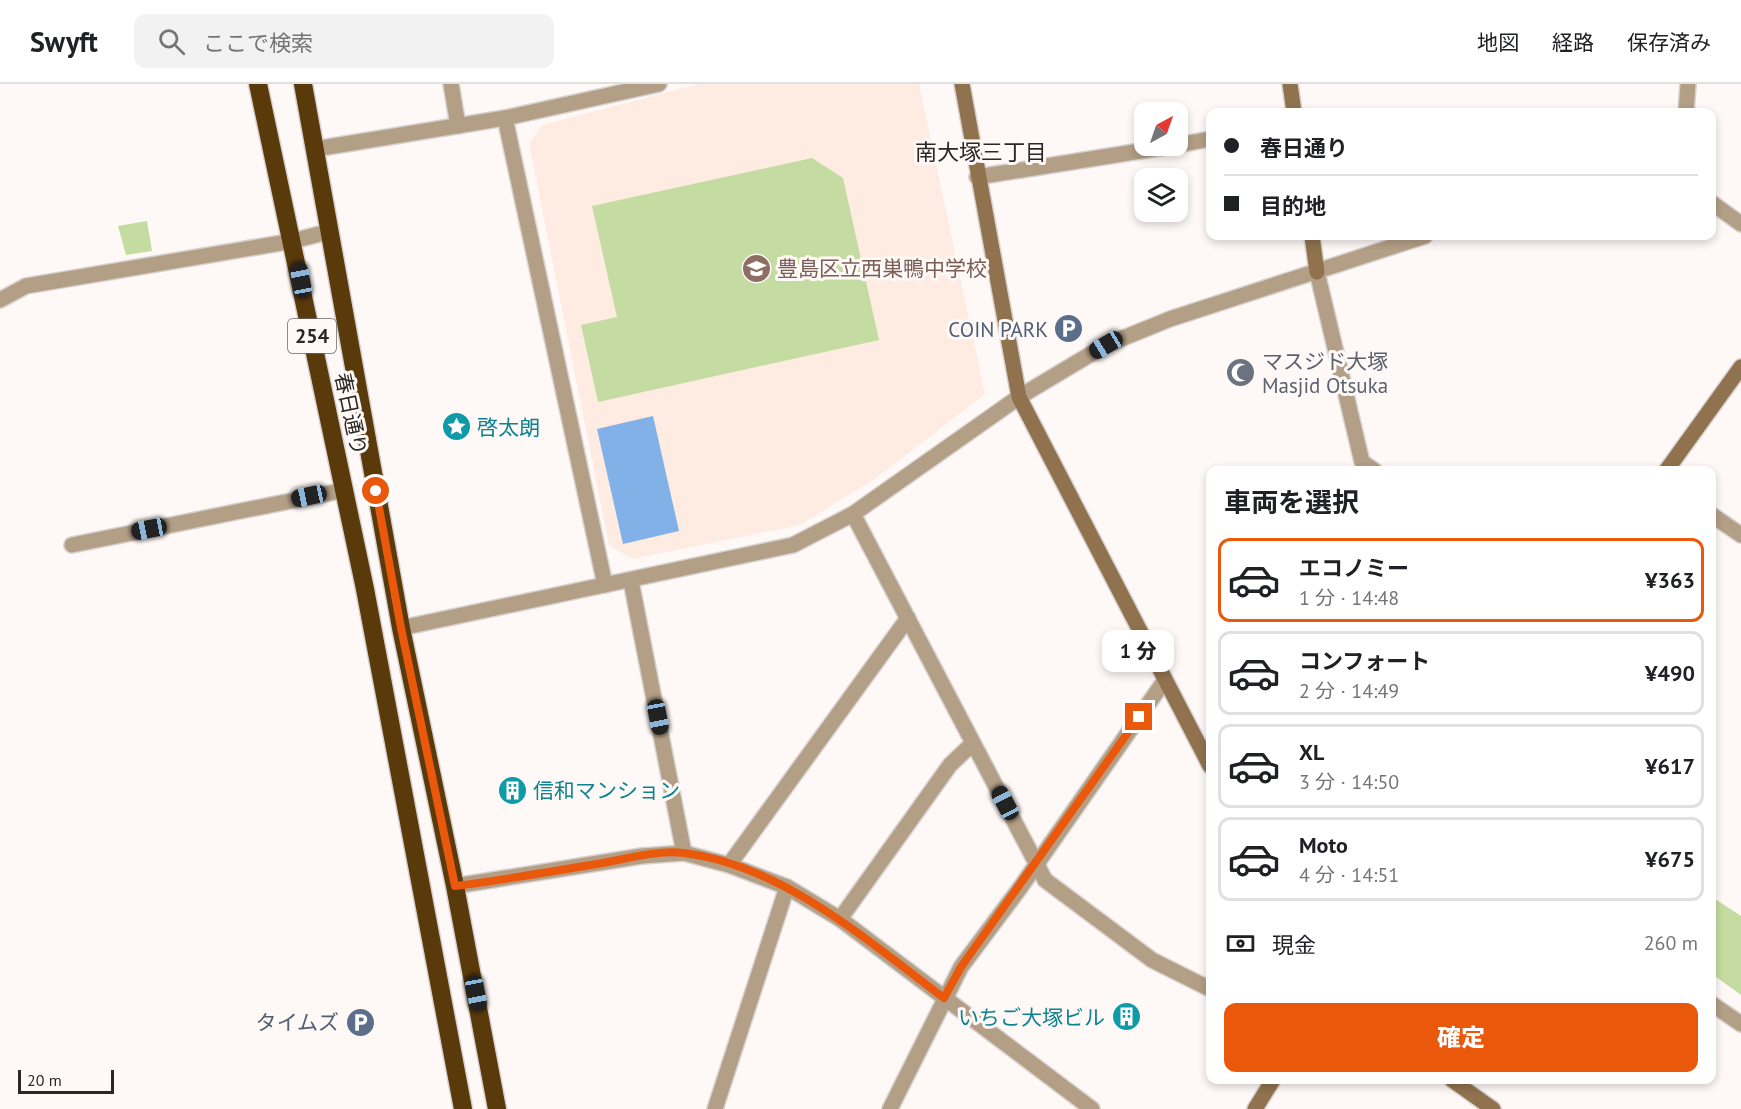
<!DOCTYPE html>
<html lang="ja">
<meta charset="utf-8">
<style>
:root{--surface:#fff;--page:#f2f2f2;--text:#202124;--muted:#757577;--line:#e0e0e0;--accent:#ea580c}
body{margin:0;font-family:"PT Sans","Noto Sans JP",sans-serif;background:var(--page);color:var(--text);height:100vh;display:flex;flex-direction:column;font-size:22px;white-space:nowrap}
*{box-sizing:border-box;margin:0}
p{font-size:20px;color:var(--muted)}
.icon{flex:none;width:33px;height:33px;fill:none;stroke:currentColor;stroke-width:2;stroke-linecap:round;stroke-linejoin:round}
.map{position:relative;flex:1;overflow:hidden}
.drawer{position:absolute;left:1206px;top:382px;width:510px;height:618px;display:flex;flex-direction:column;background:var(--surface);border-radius:12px;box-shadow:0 3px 9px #0003}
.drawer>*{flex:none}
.banner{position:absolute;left:1206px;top:24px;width:510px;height:132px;border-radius:12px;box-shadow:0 3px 9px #0003;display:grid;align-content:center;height:132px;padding:0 18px;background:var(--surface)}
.needle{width:39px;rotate:40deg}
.fabs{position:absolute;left:1134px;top:18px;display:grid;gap:12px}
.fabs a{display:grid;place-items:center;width:54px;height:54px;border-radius:12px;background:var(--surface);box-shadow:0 3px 9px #0003;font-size:30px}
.scale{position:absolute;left:18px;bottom:15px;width:96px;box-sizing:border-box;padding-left:6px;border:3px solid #2b2725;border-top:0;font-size:16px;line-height:21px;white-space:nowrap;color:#2b2725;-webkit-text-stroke:4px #fef9f7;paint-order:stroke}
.end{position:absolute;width:27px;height:27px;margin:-14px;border:8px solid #ea580c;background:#fff;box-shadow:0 0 0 3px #fff}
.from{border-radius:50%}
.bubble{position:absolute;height:42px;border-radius:12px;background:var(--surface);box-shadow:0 3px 9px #0003;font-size:20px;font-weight:800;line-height:42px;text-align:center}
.car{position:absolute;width:18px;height:36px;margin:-18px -9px;border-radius:8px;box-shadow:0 0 4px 2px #0007;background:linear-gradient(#222 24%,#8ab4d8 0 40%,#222 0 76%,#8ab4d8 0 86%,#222 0)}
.banner b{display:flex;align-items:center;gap:21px;height:57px;font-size:22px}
.banner b+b{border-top:2px solid var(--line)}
.banner i{width:15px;height:15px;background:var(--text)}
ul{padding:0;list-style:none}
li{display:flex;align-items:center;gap:18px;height:84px;margin:0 12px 9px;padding:0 6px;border:3px solid var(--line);border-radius:12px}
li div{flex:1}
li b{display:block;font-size:22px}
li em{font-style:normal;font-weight:800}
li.current{border-color:var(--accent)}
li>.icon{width:54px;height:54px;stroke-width:1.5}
h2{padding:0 18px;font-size:27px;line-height:72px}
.pay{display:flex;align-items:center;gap:15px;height:66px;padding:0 18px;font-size:22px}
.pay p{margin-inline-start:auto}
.button{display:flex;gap:12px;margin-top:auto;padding:12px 18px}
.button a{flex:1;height:69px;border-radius:12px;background:var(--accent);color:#fff;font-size:24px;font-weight:800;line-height:69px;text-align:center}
header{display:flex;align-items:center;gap:36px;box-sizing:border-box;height:84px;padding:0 30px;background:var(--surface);border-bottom:2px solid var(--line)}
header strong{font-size:28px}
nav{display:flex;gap:33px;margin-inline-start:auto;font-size:21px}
.search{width:420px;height:54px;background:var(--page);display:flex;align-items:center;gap:15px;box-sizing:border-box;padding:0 21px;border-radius:12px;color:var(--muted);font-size:22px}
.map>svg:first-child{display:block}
.built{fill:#feebe2}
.green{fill:#c4dba1}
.water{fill:#81b1e6}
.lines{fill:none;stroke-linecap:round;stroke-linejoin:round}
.street-casing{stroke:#d8d3d1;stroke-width:18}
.secondary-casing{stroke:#d8d3d1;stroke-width:18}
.highway-casing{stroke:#d8d3d1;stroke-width:21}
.street{stroke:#b39f86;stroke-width:15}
.secondary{stroke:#90724e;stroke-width:15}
.highway{stroke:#5a3a0b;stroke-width:18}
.route{stroke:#ea580c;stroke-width:8}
.labels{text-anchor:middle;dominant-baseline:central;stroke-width:6;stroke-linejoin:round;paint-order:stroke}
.shield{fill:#fef9f7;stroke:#6a6664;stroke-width:1.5}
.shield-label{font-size:20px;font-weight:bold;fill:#2b2725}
.education-label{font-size:21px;fill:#785e54;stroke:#fef9f7;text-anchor:start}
.service-label{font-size:21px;fill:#4e5e75;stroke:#fef9f7;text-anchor:end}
.worship-label{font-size:21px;fill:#5b616d;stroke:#fef9f7;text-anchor:start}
.street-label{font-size:21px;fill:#2b2725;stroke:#fef9f7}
.culture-label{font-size:21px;fill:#0d838f;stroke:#fef9f7;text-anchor:start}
.neighbourhood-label{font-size:22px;fill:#2b2725;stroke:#fef9f7}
</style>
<header>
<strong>Swyft</strong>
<div class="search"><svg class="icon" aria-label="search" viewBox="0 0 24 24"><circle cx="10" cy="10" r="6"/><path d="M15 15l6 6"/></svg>ここで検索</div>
<nav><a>地図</a><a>経路</a><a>保存済み</a></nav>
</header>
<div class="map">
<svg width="1741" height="1025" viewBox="0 0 1741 1025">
<rect width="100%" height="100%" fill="#fef9f7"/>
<path class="built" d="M699 0H919L985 310 876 394 800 441 632 475 609 461 529 59 542 41Z"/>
<g class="green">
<path d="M812 74 843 94 879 256 598 318 581 241 617 233 592 122Z"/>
<path d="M147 137 152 167 126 171 118 142Z"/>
<path d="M1712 813 1741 832V911L1712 890Z"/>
</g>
<path class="water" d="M653 332 679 447 623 460 597 345Z"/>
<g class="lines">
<defs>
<g id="street">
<path d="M451 0 458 42"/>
<path d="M1686 28 1688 0"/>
<path d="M505 34 605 501"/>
<path d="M1178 61 1210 55"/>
<path d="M315 65 505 34 659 0"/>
<path d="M977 93 1172 62"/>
<path d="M1712 119 1741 140"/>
<path d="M1317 188 1362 378 1375 387"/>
<path d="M0 216 26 202 293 157 327 148"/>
<path d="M853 430 1045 796 1152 876 1210 905"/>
<path d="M1712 431 1741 451"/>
<path d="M72 461 345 406"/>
<path d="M631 497 684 769"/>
<path d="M401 544 793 461 853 430 1019 313 1106 261 1170 235 1425 152"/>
<path d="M729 781 908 534"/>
<path d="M455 802 642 772 684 769 729 781 787 803 840 835 1092 1025"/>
<path d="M840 835 950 681 972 660"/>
<path d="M1712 920 1741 940"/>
<path d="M715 1025 787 803"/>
<path d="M890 1025 961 883 1020 804 1165 596"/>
</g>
<g id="secondary">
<path d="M962 0 1019 313 1210 682"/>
<path d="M1290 0 1294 28"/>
<path d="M1312 152 1317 188"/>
<path d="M1666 387 1741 283"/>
<path d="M1452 996 1493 1025"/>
<path d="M1255 1025 1273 996"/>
</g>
<g id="highway">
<path d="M258 0 365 505 463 1025"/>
<path d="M303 0 401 544 455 802 497 1025"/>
</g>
</defs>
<use href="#street" class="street-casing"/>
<use href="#secondary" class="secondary-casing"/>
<use href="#highway" class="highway-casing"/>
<use href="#street" class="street"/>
<use href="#secondary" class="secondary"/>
<use href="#highway" class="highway"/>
</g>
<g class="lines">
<path class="route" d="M376 407 401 544 455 802C504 796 554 787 603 779 629 774 658 766 684 769 782 781 868 857 944 914L961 883 1139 633"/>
</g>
<defs>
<symbol id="school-disc" viewBox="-11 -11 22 22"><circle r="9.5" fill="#8d6e63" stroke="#fef9f7"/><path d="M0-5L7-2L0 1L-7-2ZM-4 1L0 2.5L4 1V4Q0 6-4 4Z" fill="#fff"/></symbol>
<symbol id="parking-disc" viewBox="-11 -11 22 22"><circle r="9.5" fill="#5c6f8a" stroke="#fef9f7"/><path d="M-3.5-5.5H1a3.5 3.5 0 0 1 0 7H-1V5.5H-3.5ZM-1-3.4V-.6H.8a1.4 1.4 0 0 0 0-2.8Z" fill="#fff"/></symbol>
<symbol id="mosque-disc" viewBox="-11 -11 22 22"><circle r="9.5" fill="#6b7280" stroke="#fef9f7"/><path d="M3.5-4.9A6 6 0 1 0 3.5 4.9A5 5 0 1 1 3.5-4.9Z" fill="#fff"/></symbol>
<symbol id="sight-disc" viewBox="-11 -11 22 22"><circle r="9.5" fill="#0f9aa8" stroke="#fef9f7"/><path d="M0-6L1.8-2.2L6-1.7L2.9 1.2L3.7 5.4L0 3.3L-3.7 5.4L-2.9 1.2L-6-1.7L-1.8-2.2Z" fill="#fff"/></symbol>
<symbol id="building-disc" viewBox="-11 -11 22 22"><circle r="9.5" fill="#0f9aa8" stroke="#fef9f7"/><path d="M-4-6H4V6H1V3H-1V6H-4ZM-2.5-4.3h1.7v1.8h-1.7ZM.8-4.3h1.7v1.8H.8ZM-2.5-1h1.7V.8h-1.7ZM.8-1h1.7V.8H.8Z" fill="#fff"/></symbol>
</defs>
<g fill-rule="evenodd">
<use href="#school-disc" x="740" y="168" width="33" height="33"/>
<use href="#parking-disc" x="1052" y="228" width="33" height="33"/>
<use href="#mosque-disc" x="1224" y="272" width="33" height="33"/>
<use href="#sight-disc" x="440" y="326" width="33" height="33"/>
<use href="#building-disc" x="496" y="690" width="33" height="33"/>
<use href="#building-disc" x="1110" y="916" width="33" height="33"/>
<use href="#parking-disc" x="344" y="922" width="33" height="33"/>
</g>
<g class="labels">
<rect class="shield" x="288" y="235" width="48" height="34" rx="4.5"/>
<g class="shield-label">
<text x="312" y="252">254</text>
</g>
<g class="education-label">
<text x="777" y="184">豊島区立西巣鴨中学校</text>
</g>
<g class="service-label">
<text x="1048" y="245">COIN PARK</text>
<text x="339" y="938">タイムズ</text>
</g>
<g class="worship-label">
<text x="1262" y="277">マスジド大塚<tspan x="1262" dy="24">Masjid Otsuka</tspan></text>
</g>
<g class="street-label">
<text transform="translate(351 330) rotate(78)">春日通り</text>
</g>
<g class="culture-label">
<text x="477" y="343">啓太朗</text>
<text x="533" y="706">信和マンション</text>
<text x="1105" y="933" text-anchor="end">いちご大塚ビル</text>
</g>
<g class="neighbourhood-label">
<text x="981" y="68">南大塚三丁目</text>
</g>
</g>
</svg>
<div class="fabs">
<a><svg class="needle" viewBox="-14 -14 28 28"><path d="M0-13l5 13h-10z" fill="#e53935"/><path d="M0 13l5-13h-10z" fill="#757577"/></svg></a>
<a><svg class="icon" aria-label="layers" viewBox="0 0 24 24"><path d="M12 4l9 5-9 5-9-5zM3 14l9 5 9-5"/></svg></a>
</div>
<div class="scale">20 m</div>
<i class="end from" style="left:376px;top:407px"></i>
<i class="end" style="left:1139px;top:633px"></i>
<div class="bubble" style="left:1102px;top:546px;width:72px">1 分</div>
<i class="car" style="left:301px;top:196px;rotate:349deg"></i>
<i class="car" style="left:1106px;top:261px;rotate:239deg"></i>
<i class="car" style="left:309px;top:412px;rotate:258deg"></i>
<i class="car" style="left:149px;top:445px;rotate:259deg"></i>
<i class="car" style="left:658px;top:633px;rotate:169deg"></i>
<i class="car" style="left:1005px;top:719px;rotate:332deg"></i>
<i class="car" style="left:476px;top:909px;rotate:169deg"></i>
<div class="banner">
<b><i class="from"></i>春日通り</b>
<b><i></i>目的地</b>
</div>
<section class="drawer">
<h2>車両を選択</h2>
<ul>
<li class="current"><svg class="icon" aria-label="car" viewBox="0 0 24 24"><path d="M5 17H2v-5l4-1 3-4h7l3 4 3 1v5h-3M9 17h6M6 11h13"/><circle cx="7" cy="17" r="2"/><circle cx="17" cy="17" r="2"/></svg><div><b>エコノミー</b><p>1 分 · 14:48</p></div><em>¥363</em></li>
<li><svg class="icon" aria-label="car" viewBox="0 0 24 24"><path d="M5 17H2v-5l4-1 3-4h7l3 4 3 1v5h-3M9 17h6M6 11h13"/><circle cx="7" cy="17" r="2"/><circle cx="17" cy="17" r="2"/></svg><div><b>コンフォート</b><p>2 分 · 14:49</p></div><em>¥490</em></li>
<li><svg class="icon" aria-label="car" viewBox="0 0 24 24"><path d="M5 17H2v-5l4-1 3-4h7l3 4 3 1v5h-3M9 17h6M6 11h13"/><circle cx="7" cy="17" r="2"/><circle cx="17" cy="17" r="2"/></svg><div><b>XL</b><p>3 分 · 14:50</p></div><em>¥617</em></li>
<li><svg class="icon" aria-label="car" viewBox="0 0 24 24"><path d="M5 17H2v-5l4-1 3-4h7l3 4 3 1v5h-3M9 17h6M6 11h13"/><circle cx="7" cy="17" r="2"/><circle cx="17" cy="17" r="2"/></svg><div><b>Moto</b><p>4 分 · 14:51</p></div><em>¥675</em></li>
</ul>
<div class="pay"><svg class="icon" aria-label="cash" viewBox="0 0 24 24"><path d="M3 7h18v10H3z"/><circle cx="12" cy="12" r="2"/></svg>現金<p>260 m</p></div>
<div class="button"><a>確定</a></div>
</section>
</div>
